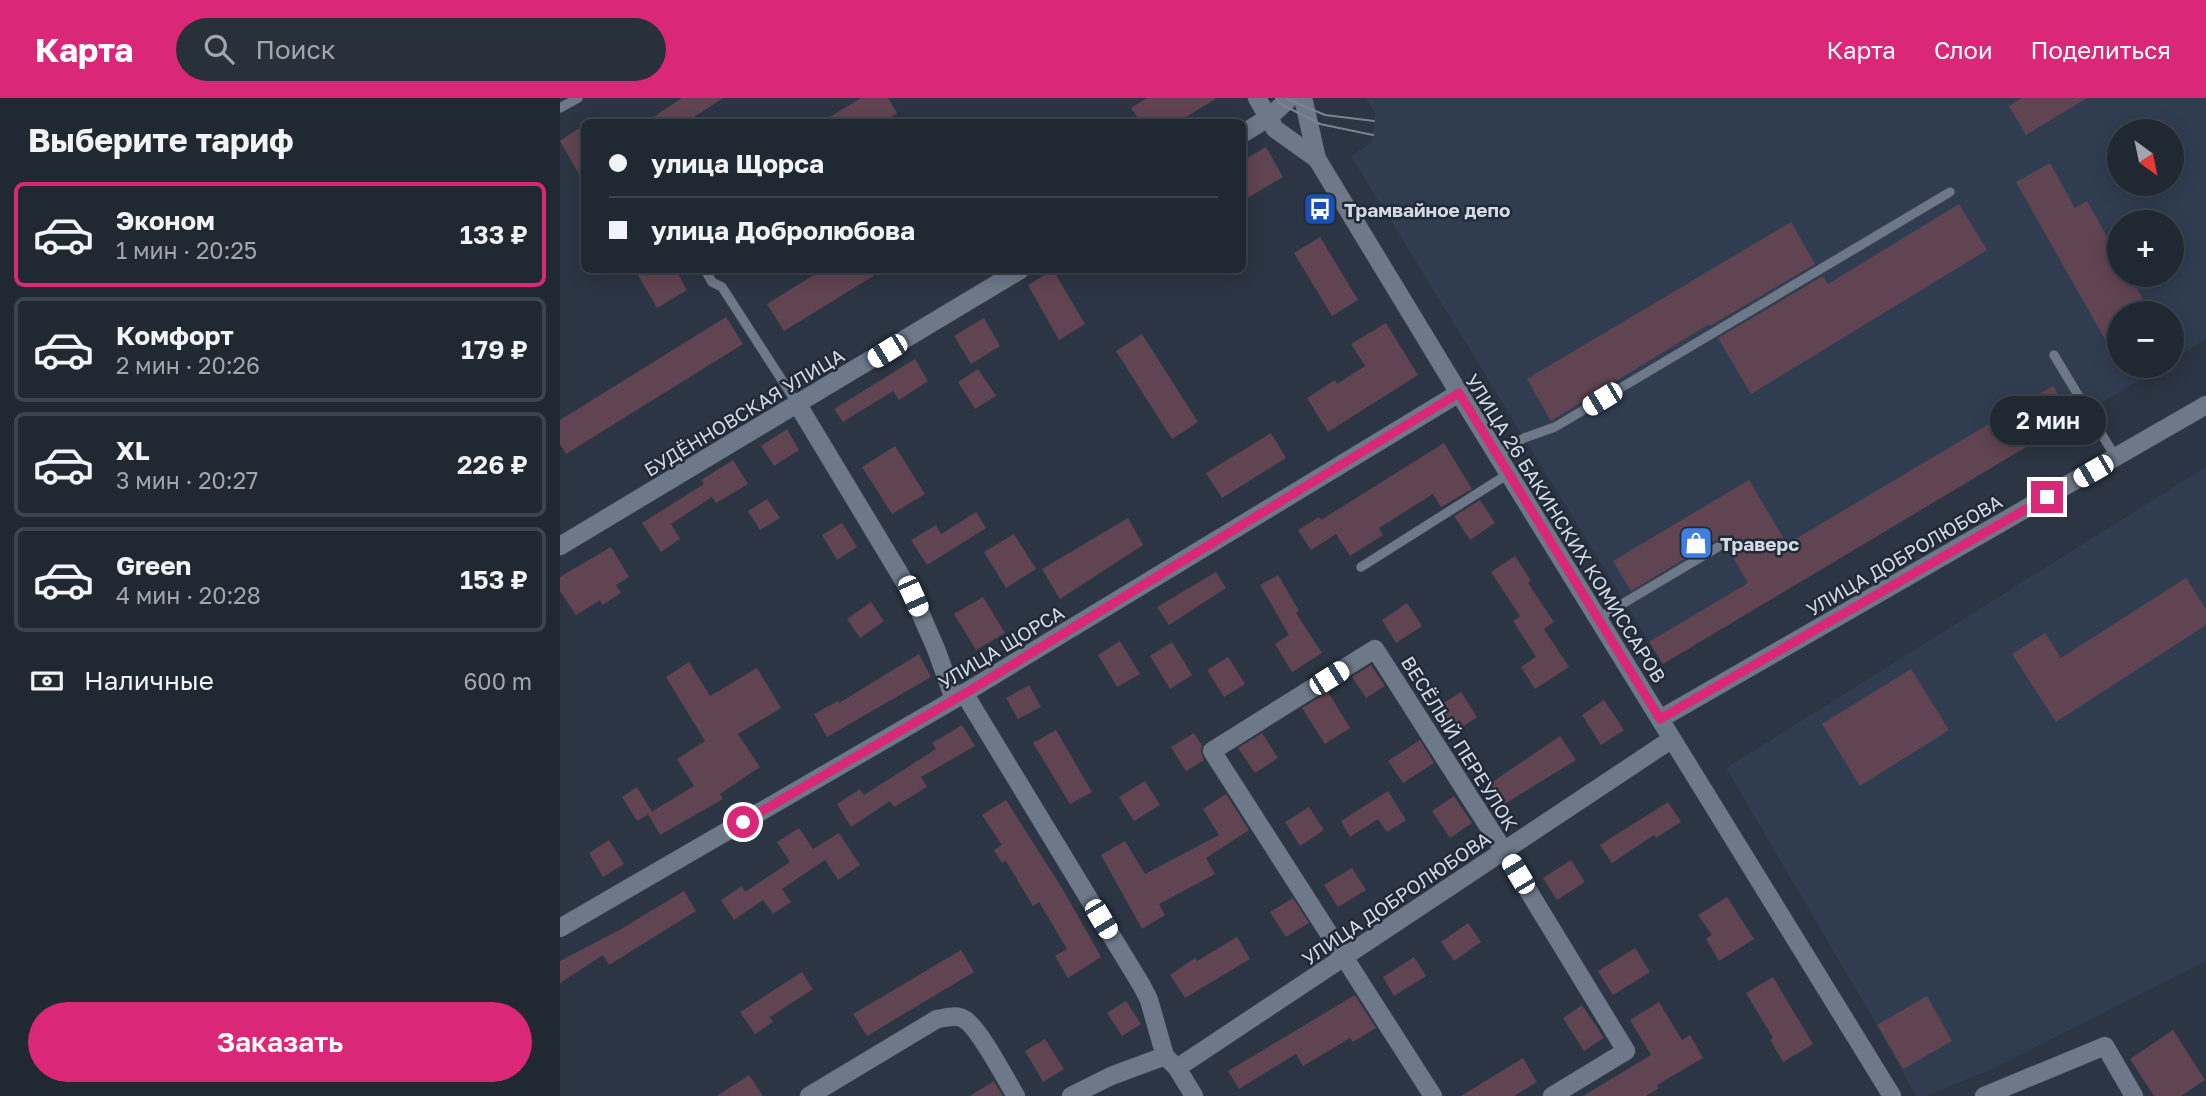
<!DOCTYPE html>
<html lang="ru">
<meta charset="utf-8">
<style>
:root{--surface:#202832;--page:#28303a;--text:#f1f3f6;--muted:#a2a6ac;--line:#3d444d;--accent:#db2777}
body{margin:0;font-family:"Golos Text",sans-serif;background:var(--page);color:var(--text);height:100vh;display:flex;flex-direction:column;font-size:26px;white-space:nowrap}
*{box-sizing:border-box;margin:0}
p{font-size:23px;color:var(--muted)}
.icon{flex:none;width:38px;height:38px;fill:none;stroke:currentColor;stroke-width:2;stroke-linecap:round;stroke-linejoin:round}
.map{position:relative;flex:1;overflow:hidden}
.sheet{display:flex;flex-direction:column;background:var(--surface);width:560px}
.sheet>*{flex:none}
.top-card{position:absolute;left:21px;top:21px;width:665px;height:154px;border-radius:10px;box-shadow:0 4px 18px #0003,0 0 0 2px var(--line);display:grid;align-content:center;height:154px;padding:0 28px;background:var(--surface)}
.needle{width:46px;rotate:147deg}
.controls{position:absolute;left:1547px;top:21px;display:grid;gap:14px}
.controls a{display:grid;place-items:center;width:77px;height:77px;border-radius:50%;background:var(--surface);box-shadow:0 4px 18px #0003,0 0 0 2px var(--line);font-size:35px}
.end{position:absolute;width:32px;height:32px;margin:-16px;border:9px solid #db2777;background:#fff;box-shadow:0 0 0 4px #fff}
.from{border-radius:50%}
.bubble{position:absolute;height:49px;border-radius:24px;background:var(--surface);box-shadow:0 4px 18px #0003,0 0 0 2px var(--line);font-size:23px;font-weight:600;line-height:49px;text-align:center}
.car{position:absolute;width:21px;height:42px;margin:-21px -10px;border-radius:9px;box-shadow:0 0 5px 2px #0007;background:linear-gradient(#fff 24%,#345 0 40%,#fff 0 76%,#345 0 86%,#fff 0)}
.top-card b{display:flex;align-items:center;gap:24px;height:66px;font-size:26px}
.top-card b+b{border-top:2px solid var(--line)}
.top-card i{width:18px;height:18px;background:var(--text)}
ul{padding:0;list-style:none}
li{display:flex;align-items:center;gap:21px;height:105px;margin:0 14px 10px;padding:0 14px;border:4px solid var(--line);border-radius:10px}
li div{flex:1}
li b{display:block;font-size:26px}
li em{font-style:normal;font-weight:600}
li.active{border-color:var(--accent)}
li>.icon{width:63px;height:63px;stroke-width:1.5}
h2{padding:0 28px;font-size:32px;line-height:84px}
.pay{display:flex;align-items:center;gap:18px;height:77px;padding:0 28px;font-size:26px}
.pay p{margin-inline-start:auto}
.cta{display:flex;gap:14px;margin-top:auto;padding:14px 28px}
.cta a{flex:1;height:80px;border-radius:42px;background:var(--accent);color:#fff;font-size:28px;font-weight:600;line-height:80px;text-align:center}
header{display:flex;align-items:center;gap:42px;box-sizing:border-box;height:98px;padding:0 35px;background:var(--accent);color:#fff}
header strong{font-size:33px}
nav{display:flex;gap:38px;margin-inline-start:auto;font-size:24px}
.search{width:490px;height:63px;background:var(--page);display:flex;align-items:center;gap:18px;box-sizing:border-box;padding:0 24px;border-radius:38px;color:var(--muted);font-size:26px}
main{display:flex;flex:1;min-height:0}
.map>svg:first-child{display:block}
.built{fill:#303d51;fill-rule:evenodd}
.building{fill:#614451}
.lines{fill:none;stroke-linecap:round;stroke-linejoin:round}
.lane-casing{stroke:#49515d;stroke-width:10}
.street-casing{stroke:#49515d;stroke-width:19}
.secondary-casing{stroke:#49515d;stroke-width:19}
.lane{stroke:#6d7889;stroke-width:9}
.street{stroke:#6d7889;stroke-width:18}
.secondary{stroke:#6d7889;stroke-width:18}
.tram{stroke:#7a838e;stroke-width:2}
.route{stroke:#db2777;stroke-width:9}
.labels{text-anchor:middle;dominant-baseline:central;stroke-width:5;stroke-linejoin:round;paint-order:stroke}
.poi-label{font-size:19px;font-weight:bold;fill:#d3dae3;stroke:#212a39;text-anchor:start}
.street-label{font-size:19px;fill:#d3dae3;stroke:#212a39}
</style>
<header>
<strong>Карта</strong>
<div class="search"><svg class="icon" aria-label="search" viewBox="0 0 24 24"><circle cx="10" cy="10" r="6"/><path d="M15 15l6 6"/></svg>Поиск</div>
<nav><a>Карта</a><a>Слои</a><a>Поделиться</a></nav>
</header>
<main>
<section class="sheet">
<h2>Выберите тариф</h2>
<ul>
<li class="active"><svg class="icon" aria-label="car" viewBox="0 0 24 24"><path d="M5 17H2v-5l4-1 3-4h7l3 4 3 1v5h-3M9 17h6M6 11h13"/><circle cx="7" cy="17" r="2"/><circle cx="17" cy="17" r="2"/></svg><div><b>Эконом</b><p>1 мин · 20:25</p></div><em>133 ₽</em></li>
<li><svg class="icon" aria-label="car" viewBox="0 0 24 24"><path d="M5 17H2v-5l4-1 3-4h7l3 4 3 1v5h-3M9 17h6M6 11h13"/><circle cx="7" cy="17" r="2"/><circle cx="17" cy="17" r="2"/></svg><div><b>Комфорт</b><p>2 мин · 20:26</p></div><em>179 ₽</em></li>
<li><svg class="icon" aria-label="car" viewBox="0 0 24 24"><path d="M5 17H2v-5l4-1 3-4h7l3 4 3 1v5h-3M9 17h6M6 11h13"/><circle cx="7" cy="17" r="2"/><circle cx="17" cy="17" r="2"/></svg><div><b>XL</b><p>3 мин · 20:27</p></div><em>226 ₽</em></li>
<li><svg class="icon" aria-label="car" viewBox="0 0 24 24"><path d="M5 17H2v-5l4-1 3-4h7l3 4 3 1v5h-3M9 17h6M6 11h13"/><circle cx="7" cy="17" r="2"/><circle cx="17" cy="17" r="2"/></svg><div><b>Green</b><p>4 мин · 20:28</p></div><em>153 ₽</em></li>
</ul>
<div class="pay"><svg class="icon" aria-label="cash" viewBox="0 0 24 24"><path d="M3 7h18v10H3z"/><circle cx="12" cy="12" r="2"/></svg>Наличные<p>600 m</p></div>
<div class="cta"><a>Заказать</a></div>
</section>
<div class="map">
<svg width="1646" height="998" viewBox="0 0 1646 998">
<rect width="100%" height="100%" fill="#2b3543"/>
<g class="built">
<path d="M806 0H1646V241L1612 262V215H1559V268H1603L1103 566 791 58 812 44 815 15ZM1559 33H1612V86H1559ZM1559 124H1612V177H1559Z"/>
<path d="M1646 369V863L1430 972 1366 998H1356L1317 927 1166 670Z"/>
</g>
<g class="building">
<path d="M122 0H163L126 24H86Z"/>
<path d="M301 0H328L337 15 323 24H261Z"/>
<path d="M587 0H657L618 24H581L571 10Z"/>
<path d="M1462 0H1527L1466 37 1449 8Z"/>
<path d="M24 27V85L0 43Z"/>
<path d="M706 49 723 79 682 103V63Z"/>
<path d="M1490 65 1515 110 1527 103 1559 160V177H1569L1591 215H1559V266L1456 84Z"/>
<path d="M1399 106 1427 152 1191 296 1158 240 1263 178 1268 186Z"/>
<path d="M1231 124 1255 166 1150 228 1149 226 991 323 967 281Z"/>
<path d="M760 139 798 202 772 218 734 155Z"/>
<path d="M75 172H116L127 192 97 210Z"/>
<path d="M262 172H323L224 233 207 206Z"/>
<path d="M493 172 525 226 499 242 468 187Z"/>
<path d="M166 219 183 246 6 356 0 346V322Z"/>
<path d="M424 220 440 248 411 266 394 238Z"/>
<path d="M826 225 858 277 768 334 747 300 775 282 777 286 805 268 791 246Z"/>
<path d="M582 236 638 324 612 341 556 253Z"/>
<path d="M355 261 368 283 339 302 333 293 283 324 274 311Z"/>
<path d="M418 271 436 298 415 311 398 284Z"/>
<path d="M1493 288 1513 321 1103 566 1089 544 1188 485 1163 442 1154 443 1071 493 1053 463 1189 382 1227 446Z"/>
<path d="M227 331 239 352 214 368 201 348Z"/>
<path d="M711 335 726 360 662 400 646 375Z"/>
<path d="M884 345 912 391 881 409 873 396 819 430 823 437 790 458 776 436 751 452 738 432 759 419 761 422Z"/>
<path d="M335 348 365 396 332 416 302 369Z"/>
<path d="M173 362 188 386 156 405 152 399 111 426 120 441 101 454 82 425 144 386 141 382Z"/>
<path d="M207 401 220 420 200 432 188 413Z"/>
<path d="M920 402 935 425 910 442 894 418Z"/>
<path d="M416 414 426 430 367 467 351 442 376 427 381 436Z"/>
<path d="M568 420 583 447 500 501 482 471Z"/>
<path d="M282 425 297 449 277 462 262 437Z"/>
<path d="M454 436 476 471 446 490 424 454Z"/>
<path d="M51 449 69 479 56 487 61 495 42 507 40 502 16 517 0 493V479Z"/>
<path d="M955 458 971 483 968 485 994 524 984 531 1009 569 975 591 961 569 976 559 953 523 960 518 931 474Z"/>
<path d="M656 474 666 490 609 527 597 509Z"/>
<path d="M718 477 739 513 736 515 762 555 732 574 715 546 729 537 700 487Z"/>
<path d="M1626 480 1646 511V527L1496 624 1452 556 1485 535 1501 560Z"/>
<path d="M423 499 445 535 416 552 394 516Z"/>
<path d="M311 504 324 523 300 540 287 521Z"/>
<path d="M847 505 862 528 836 545 822 522Z"/>
<path d="M560 543 580 576 557 589 538 557Z"/>
<path d="M612 544 632 577 610 591 590 558Z"/>
<path d="M359 556 371 579 267 639 254 616 278 603 279 605Z"/>
<path d="M668 559 685 586 664 599 647 572Z"/>
<path d="M129 564 150 598 197 570 221 610 178 636 200 669 160 696 163 701 100 737 88 716 134 688 117 661 145 643 106 579Z"/>
<path d="M811 567 825 588 806 600 792 579Z"/>
<path d="M1351 571 1389 632 1300 688 1262 626Z"/>
<path d="M469 587 481 609 458 621 446 600Z"/>
<path d="M768 594 790 630 765 646 742 610Z"/>
<path d="M901 594 917 619 893 635 877 609Z"/>
<path d="M1044 602 1064 632 1041 647 1022 617Z"/>
<path d="M402 627 415 648 361 679 367 689 334 709 330 703 291 729 277 706 300 691 304 697 376 651 372 645Z"/>
<path d="M496 632 532 694 510 706 473 645Z"/>
<path d="M634 635 642 648 641 654 644 662 626 673 611 649Z"/>
<path d="M702 635 718 660 695 675 678 650Z"/>
<path d="M1000 638 1016 662 938 710 925 689Z"/>
<path d="M860 642 874 665 843 685 828 663Z"/>
<path d="M585 683 600 707 574 723 559 699Z"/>
<path d="M77 689 92 714 77 723 62 699Z"/>
<path d="M828 693 846 722 827 734 818 721 790 739 781 723Z"/>
<path d="M666 696 689 732 646 760 655 776 599 806 605 817 582 831 541 757 565 743 585 776 659 737 643 711Z"/>
<path d="M894 698 912 725 890 740 872 713Z"/>
<path d="M446 702 502 790 541 859 508 880 495 858 507 851 479 804 473 808 446 763 442 765 434 752 442 747 422 717Z"/>
<path d="M1108 704 1121 724 1096 740 1094 737 1052 765 1040 747Z"/>
<path d="M749 709 764 732 740 748 725 724Z"/>
<path d="M239 730 253 751 279 735 300 767 278 782 265 762 222 791 231 804 213 816 203 802 174 822 161 802 182 788 185 794 230 764 217 744Z"/>
<path d="M49 742 64 766 43 779 29 755Z"/>
<path d="M1011 762 1025 784 997 802 983 780Z"/>
<path d="M792 770 806 792 778 809 764 787Z"/>
<path d="M124 793 136 813 49 867 43 857 0 885V863L61 831Z"/>
<path d="M1167 799 1194 841 1159 863 1146 841 1152 837 1138 817Z"/>
<path d="M733 800 749 825 726 839 710 814Z"/>
<path d="M908 825 921 844 894 863 881 844Z"/>
<path d="M677 839 690 861 625 900 610 877 635 860 637 863Z"/>
<path d="M1075 850 1090 874 1053 897 1038 873Z"/>
<path d="M401 852 414 874 307 938 293 916Z"/>
<path d="M854 859 866 878 834 898 823 879Z"/>
<path d="M242 874 253 891 210 919 213 924 195 936 180 914Z"/>
<path d="M1213 879 1253 946 1223 964 1210 942 1213 940 1186 895Z"/>
<path d="M795 897 816 930 793 944 790 940 743 968 736 956 679 991 668 973Z"/>
<path d="M1367 898 1392 943 1343 971 1317 927Z"/>
<path d="M566 903 581 926 562 938 547 915Z"/>
<path d="M1099 904 1122 942 1130 937 1143 960 1097 987 1099 990 1086 998H1023L1091 957 1070 922Z"/>
<path d="M1022 907 1044 940 1024 953 1003 920Z"/>
<path d="M1613 932 1645 982 1621 998H1594L1570 961Z"/>
<path d="M485 941 504 971 483 984 465 953Z"/>
<path d="M963 960 977 984 954 998H901Z"/>
<path d="M189 977 203 998H157Z"/>
<path d="M434 983 443 998H410Z"/>
</g>
<g class="lines">
<defs>
<g id="lane">
<path d="M0 10 18 0"/>
<path d="M145 172 152 184 162 189 238 307"/>
<path d="M1494 257 1556 360"/>
<path d="M936 357 964 340 995 329 1390 94"/>
<path d="M801 469 948 376"/>
<path d="M1037 521 1158 449"/>
</g>
<g id="street">
<path d="M238 307 353 498 376 551 394 601"/>
<path d="M404 595 582 888 589 902 605 958 617 970 634 998"/>
<path d="M1100 621 1646 307"/>
<path d="M0 830 388 605 899 295"/>
<path d="M617 970 1112 641"/>
<path d="M249 998 377 921C386 920 396 916 404 921 419 929 446 982 456 998"/>
<path d="M511 998 551 978 605 958"/>
<path d="M873 998 652 653 815 551 944 753 1066 953 992 998"/>
<path d="M1424 998 1545 948 1574 998"/>
</g>
<g id="secondary">
<path d="M697 0 715 31 757 61"/>
<path d="M743 0 757 61 899 295 1332 998"/>
<path d="M682 36 708 20 730 0"/>
<path d="M0 448 460 172"/>
</g>
</defs>
<use href="#lane" class="lane-casing"/>
<use href="#street" class="street-casing"/>
<use href="#secondary" class="secondary-casing"/>
<use href="#lane" class="lane"/>
<use href="#street" class="street"/>
<use href="#secondary" class="secondary"/>
<g class="tram">
<path d="M716 0 719 5 760 26 813 37"/>
<path d="M727 1 765 17 814 23"/>
</g>
</g>
<g class="lines">
<path class="route" d="M183 724 404 596 899 295 1100 621 1487 399"/>
</g>
<defs>
<symbol id="bus-square" viewBox="-11 -11 22 22"><rect x="-9" y="-9" width="18" height="18" rx="4" fill="#1a4fb4" stroke="#212a39"/><path d="M-5-6H5V4H4V6H2V4H-2V6H-4V4H-5ZM-3.5-4V0h7V-4ZM-3.5 1.2v1.5H-2V1.2ZM2 1.2v1.5H3.5V1.2Z" fill="#fff"/></symbol>
<symbol id="shop-square" viewBox="-11 -11 22 22"><rect x="-9" y="-9" width="18" height="18" rx="4" fill="#3f7fe0" stroke="#212a39"/><path d="M-5-2.5h2.3a2.7 3.5 0 0 1 5.4 0H5L5.5 6h-11ZM-1.5-2.5h3a1.5 2.3 0 0 0-3 0Z" fill="#fff"/></symbol>
</defs>
<g fill-rule="evenodd">
<use href="#bus-square" x="741" y="92" width="38" height="38"/>
<use href="#shop-square" x="1117" y="426" width="38" height="38"/>
</g>
<g class="labels">
<g class="poi-label">
<text x="784" y="111">Трамвайное депо</text>
<text x="1160" y="445">Траверс</text>
</g>
<g class="street-label">
<text transform="translate(184 314) rotate(-31)">БУДЁННОВСКАЯ УЛИЦА</text>
<text transform="translate(1006 430) rotate(58)">УЛИЦА 26 БАКИНСКИХ КОМИССАРОВ</text>
<text transform="translate(1344 457) rotate(-30)">УЛИЦА ДОБРОЛЮБОВА</text>
<text transform="translate(441 549) rotate(-31)">УЛИЦА ЩОРСА</text>
<text transform="translate(900 645) rotate(58)">ВЕСЁЛЫЙ ПЕРЕУЛОК</text>
<text transform="translate(836 800) rotate(-34)">УЛИЦА ДОБРОЛЮБОВА</text>
</g>
</g>
</svg>
<div class="controls">
<a><svg class="needle" viewBox="-14 -14 28 28"><path d="M0-13l5 13h-10z" fill="#e53935"/><path d="M0 13l5-13h-10z" fill="#a2a6ac"/></svg></a>
<a>+</a>
<a>−</a>
</div>
<i class="end from" style="left:183px;top:724px"></i>
<i class="end" style="left:1487px;top:399px"></i>
<div class="bubble" style="left:1430px;top:298px;width:116px">2 мин</div>
<i class="car" style="left:327px;top:253px;rotate:238deg"></i>
<i class="car" style="left:1042px;top:301px;rotate:239deg"></i>
<i class="car" style="left:1533px;top:373px;rotate:240deg"></i>
<i class="car" style="left:353px;top:498px;rotate:156deg"></i>
<i class="car" style="left:769px;top:580px;rotate:58deg"></i>
<i class="car" style="left:958px;top:776px;rotate:329deg"></i>
<i class="car" style="left:541px;top:821px;rotate:149deg"></i>
<div class="top-card">
<b><i class="from"></i>улица Щорса</b>
<b><i></i>улица Добролюбова</b>
</div>
</div>
</main>
